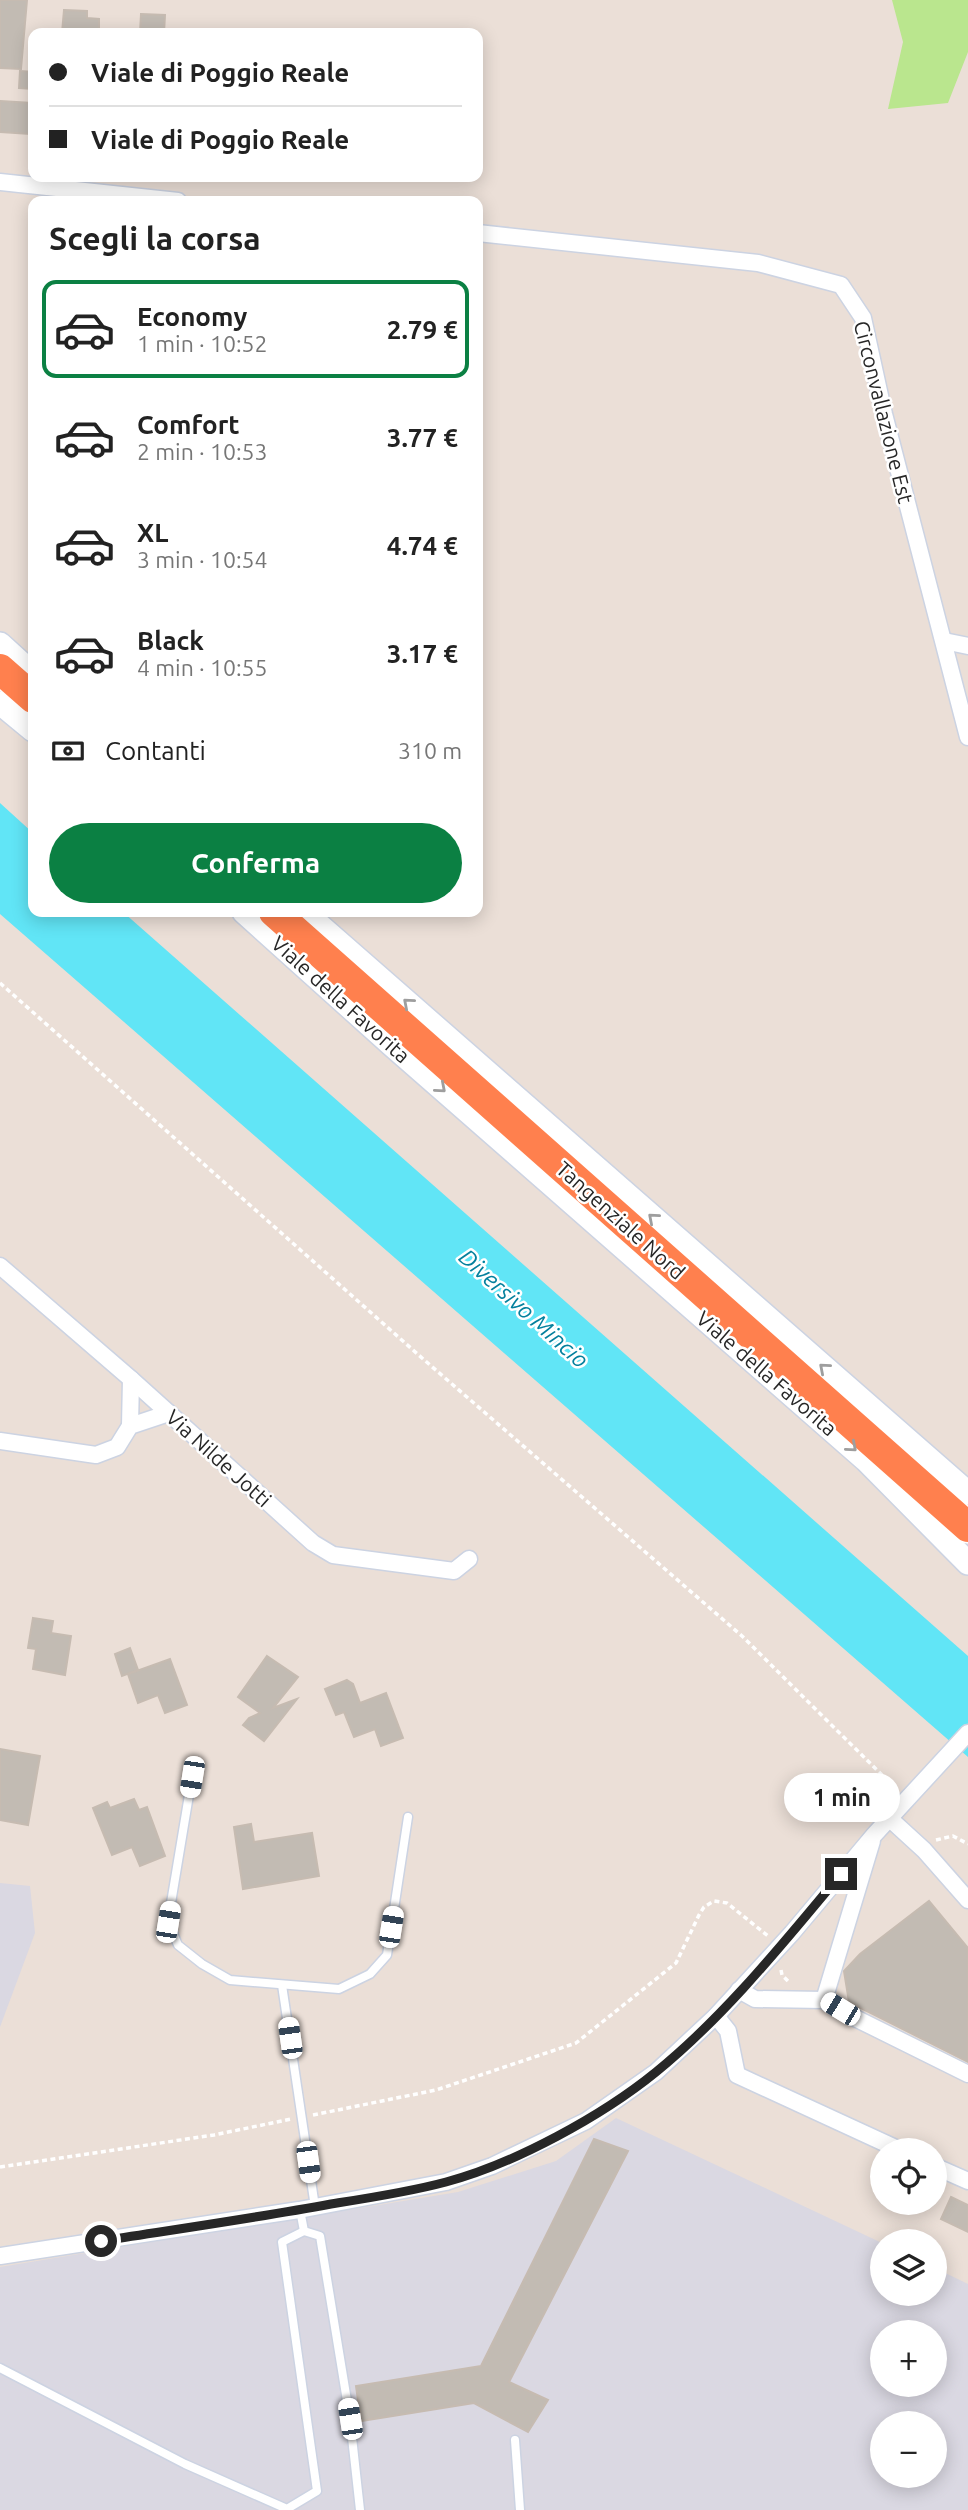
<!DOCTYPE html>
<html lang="it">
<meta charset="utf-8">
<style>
:root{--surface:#fff;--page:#f2f2f2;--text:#222;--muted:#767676;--line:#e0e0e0;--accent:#0b8043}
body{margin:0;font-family:Ubuntu,sans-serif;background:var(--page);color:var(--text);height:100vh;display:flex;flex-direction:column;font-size:26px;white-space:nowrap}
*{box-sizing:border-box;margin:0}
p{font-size:23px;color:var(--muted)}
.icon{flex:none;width:38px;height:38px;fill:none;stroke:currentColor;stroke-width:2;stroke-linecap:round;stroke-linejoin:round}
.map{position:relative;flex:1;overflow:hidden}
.panel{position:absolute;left:28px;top:196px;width:455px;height:721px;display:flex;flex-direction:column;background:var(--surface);border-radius:14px;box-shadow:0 4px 18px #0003}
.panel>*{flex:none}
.top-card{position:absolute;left:28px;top:28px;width:455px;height:154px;border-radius:14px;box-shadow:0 4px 18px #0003;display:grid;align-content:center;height:154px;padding:0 21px;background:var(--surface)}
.controls{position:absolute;left:870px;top:2138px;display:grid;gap:14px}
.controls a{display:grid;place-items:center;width:77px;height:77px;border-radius:50%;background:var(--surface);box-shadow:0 4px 18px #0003;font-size:35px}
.end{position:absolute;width:32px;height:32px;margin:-16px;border:9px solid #272727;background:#fff;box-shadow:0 0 0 4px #fff}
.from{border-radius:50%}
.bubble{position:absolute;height:49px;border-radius:24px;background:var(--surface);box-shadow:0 4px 18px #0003;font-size:23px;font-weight:700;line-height:49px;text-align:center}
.car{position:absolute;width:21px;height:42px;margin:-21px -10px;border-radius:9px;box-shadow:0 0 5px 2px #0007;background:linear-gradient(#fff 24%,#345 0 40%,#fff 0 76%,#345 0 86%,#fff 0)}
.top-card b{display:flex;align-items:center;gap:24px;height:66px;font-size:26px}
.top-card b+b{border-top:2px solid var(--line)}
.top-card i{width:18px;height:18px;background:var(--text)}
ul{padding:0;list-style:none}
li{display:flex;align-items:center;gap:21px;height:98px;margin:0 14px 10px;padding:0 7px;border:4px solid transparent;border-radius:14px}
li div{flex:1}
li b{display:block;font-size:26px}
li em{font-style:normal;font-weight:700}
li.selected{border-color:var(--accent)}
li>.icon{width:63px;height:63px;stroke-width:1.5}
h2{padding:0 21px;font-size:32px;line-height:84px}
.pay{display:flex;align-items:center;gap:18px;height:77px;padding:0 21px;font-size:26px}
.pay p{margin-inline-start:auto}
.button{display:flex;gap:14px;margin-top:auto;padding:14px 21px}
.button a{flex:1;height:80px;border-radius:42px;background:var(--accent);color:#fff;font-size:28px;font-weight:700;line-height:80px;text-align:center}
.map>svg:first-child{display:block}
.industrial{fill:#dad8e2;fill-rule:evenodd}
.green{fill:#bae68e}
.water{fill:#61e5f6}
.building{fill:#c2bbb3;stroke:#c6bbb1;stroke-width:2}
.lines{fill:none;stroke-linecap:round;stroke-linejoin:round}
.lane-casing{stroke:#ccd3e2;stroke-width:11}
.street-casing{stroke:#ccd3e2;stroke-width:19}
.secondary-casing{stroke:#ccd3e2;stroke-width:26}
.highway-casing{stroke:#fff;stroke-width:33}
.path{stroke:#fff;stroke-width:3.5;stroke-dasharray:5 3.5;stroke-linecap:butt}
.lane{stroke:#fff;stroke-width:8}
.street{stroke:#fff;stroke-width:16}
.secondary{stroke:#fff;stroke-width:23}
.highway{stroke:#ff804e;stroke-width:30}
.oneway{stroke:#9e9e9e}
.route{stroke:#272727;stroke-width:9}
.labels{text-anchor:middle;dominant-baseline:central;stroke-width:5;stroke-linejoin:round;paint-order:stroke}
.street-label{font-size:21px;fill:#272727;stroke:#fff}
.water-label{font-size:23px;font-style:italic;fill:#04809d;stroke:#fff}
</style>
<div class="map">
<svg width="968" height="2510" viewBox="0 0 968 2510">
<rect width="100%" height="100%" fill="#ebdfd7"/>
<g class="industrial">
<path d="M0 1883 30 1886 35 1933 0 2027Z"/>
<path d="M616 2118 882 2243V2294H934L935 2268 968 2284V2510H0V2267L458 2192 556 2161ZM882 2333H934V2385H882ZM882 2424H934V2476H882Z"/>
</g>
<path class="green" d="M892 0H968V52L948 103 888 109 903 42Z"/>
<path class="water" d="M0 803 33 833V912H123L968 1656V1757L0 914Z"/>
<g class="building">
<path d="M0 0H27L21 69 0 68Z"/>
<path d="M64 10 87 11V18L99 19V33H62Z"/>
<path d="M141 14 165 15 164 33H140Z"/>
<path d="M20 71 33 72V89L19 88Z"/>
<path d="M0 101 32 103 30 134 0 132Z"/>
<path d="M33 1618 53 1621 51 1633 71 1636 65 1675 33 1669 36 1649 28 1648Z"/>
<path d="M130 1648 138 1670 122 1676 115 1654Z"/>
<path d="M267 1656 298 1677 273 1708 297 1699 264 1741 243 1725 249 1718 260 1713 238 1697Z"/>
<path d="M170 1659 187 1705 165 1713 158 1695 138 1703 128 1674Z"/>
<path d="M347 1680 353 1684 360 1703 386 1693 403 1738 381 1746 375 1729 354 1737 344 1712 336 1715 325 1689Z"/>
<path d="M0 1749 40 1756 28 1825 0 1820Z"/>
<path d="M134 1799 139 1810 147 1807 165 1856 140 1866 132 1847 112 1855 93 1808 107 1802 110 1808Z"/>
<path d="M251 1824 254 1842 312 1833 319 1876 243 1889 234 1827Z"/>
<path d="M929 1901 968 1948V2062L849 2002 844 1971 860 1954Z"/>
<path d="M594 2139 628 2151 509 2382 548 2400 528 2432 474 2403 361 2421 356 2386 481 2366Z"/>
<path d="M951 2197 968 2205V2232L941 2219Z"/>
</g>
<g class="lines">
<defs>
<g id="lane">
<path d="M192 1777 168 1921 178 1945 202 1964 230 1980 339 1989 370 1974 387 1955 408 1817"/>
<path d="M282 1985 315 2207"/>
<path d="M300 2210 304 2231 320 2236 350 2419 360 2510"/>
<path d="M0 2368 185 2464 287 2509 317 2491 282 2242 304 2231"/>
<path d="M515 2440 520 2510"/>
</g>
<g id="street">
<path d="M0 182 178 201"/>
<path d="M478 233 758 263 841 285 863 318 884 414 968 737"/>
<path d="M944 641 968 646"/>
<path d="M0 1266 131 1379 313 1543 333 1555 454 1571 469 1559"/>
<path d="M130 1426 131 1379"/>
<path d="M0 1441 96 1455 117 1447 130 1426 169 1413"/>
<path d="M889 1818 924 1850 968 1900"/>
<path d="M739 1990 755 1999 824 2000 855 2018 968 2074"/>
<path d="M824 2000 872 1841"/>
<path d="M716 2016 728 2031 737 2075 902 2151"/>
<path d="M934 2166 968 2181"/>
<path d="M0 2256 299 2210 446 2182 492 2166 586 2121 656 2072 716 2016 792 1933 874 1835 968 1733"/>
</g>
<g id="secondary">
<path d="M0 644 33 674"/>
<path d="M0 703 33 730"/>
<path d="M244 912 392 1045 866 1460 968 1563"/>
<path d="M304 912 968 1493"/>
</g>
<g id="highway">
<path d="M0 669 33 698"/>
<path d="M274 912 968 1527"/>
</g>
</defs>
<use href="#lane" class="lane-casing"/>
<use href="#street" class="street-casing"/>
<use href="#secondary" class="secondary-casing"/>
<use href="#highway" class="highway-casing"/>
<g class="path">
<path d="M0 983 422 1358 742 1636 896 1789"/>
<path d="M936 1840 953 1836 968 1844"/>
<path d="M781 1970 782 1975 790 1983"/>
<path d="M313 2115 436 2090 576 2043 676 1963 699 1915 704 1907 714 1901 727 1903 768 1936"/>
<path d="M0 2167 214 2135 291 2119"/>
</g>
<use href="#lane" class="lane"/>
<use href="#street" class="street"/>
<use href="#secondary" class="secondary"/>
<use href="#highway" class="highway"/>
</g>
<defs><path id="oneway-chevron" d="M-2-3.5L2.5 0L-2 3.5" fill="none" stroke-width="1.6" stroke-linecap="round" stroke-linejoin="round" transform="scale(1.75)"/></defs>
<g class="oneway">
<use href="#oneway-chevron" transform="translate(408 1003) rotate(-139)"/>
<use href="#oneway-chevron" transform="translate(441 1088) rotate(41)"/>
<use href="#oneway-chevron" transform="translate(653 1218) rotate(-139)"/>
<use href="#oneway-chevron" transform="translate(824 1368) rotate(-139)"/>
<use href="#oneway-chevron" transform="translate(852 1447) rotate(41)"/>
</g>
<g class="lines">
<path class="route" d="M101 2241C178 2229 255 2218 331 2204 369 2198 409 2192 446 2182 514 2164 602 2116 656 2072 726 2015 784 1942 841 1874"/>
</g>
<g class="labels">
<g class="street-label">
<text transform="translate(884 412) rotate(76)">Circonvallazione Est</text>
<text transform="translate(341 999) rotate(42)">Viale della Favorita</text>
<text transform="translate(621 1220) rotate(42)">Tangenziale Nord</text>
<text transform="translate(767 1373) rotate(41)">Viale della Favorita</text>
<text transform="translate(219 1458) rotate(42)">Via Nilde Jotti</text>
</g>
<g class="water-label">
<text transform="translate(524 1308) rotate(42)">Diversivo Mincio</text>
</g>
</g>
</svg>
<div class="controls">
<a><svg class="icon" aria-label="locate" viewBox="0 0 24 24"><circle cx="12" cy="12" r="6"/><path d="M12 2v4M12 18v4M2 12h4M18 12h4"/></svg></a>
<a><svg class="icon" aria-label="layers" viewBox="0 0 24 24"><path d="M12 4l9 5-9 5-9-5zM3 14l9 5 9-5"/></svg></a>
<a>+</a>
<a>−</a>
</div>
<i class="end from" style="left:101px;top:2241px"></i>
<i class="end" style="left:841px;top:1874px"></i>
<div class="bubble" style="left:784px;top:1773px;width:116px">1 min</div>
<i class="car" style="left:192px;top:1777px;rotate:189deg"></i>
<i class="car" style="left:168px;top:1922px;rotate:9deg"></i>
<i class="car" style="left:391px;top:1927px;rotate:9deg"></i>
<i class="car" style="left:840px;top:2009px;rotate:301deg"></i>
<i class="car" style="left:290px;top:2038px;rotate:352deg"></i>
<i class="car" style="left:308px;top:2162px;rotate:172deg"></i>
<i class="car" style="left:350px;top:2419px;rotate:351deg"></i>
<div class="top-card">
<b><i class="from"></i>Viale di Poggio Reale</b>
<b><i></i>Viale di Poggio Reale</b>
</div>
<section class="panel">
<h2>Scegli la corsa</h2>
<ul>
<li class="selected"><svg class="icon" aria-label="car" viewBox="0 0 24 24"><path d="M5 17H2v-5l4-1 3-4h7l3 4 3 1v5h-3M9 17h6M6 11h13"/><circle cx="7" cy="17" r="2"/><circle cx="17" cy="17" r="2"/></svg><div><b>Economy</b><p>1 min · 10:52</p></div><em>2.79 €</em></li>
<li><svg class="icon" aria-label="car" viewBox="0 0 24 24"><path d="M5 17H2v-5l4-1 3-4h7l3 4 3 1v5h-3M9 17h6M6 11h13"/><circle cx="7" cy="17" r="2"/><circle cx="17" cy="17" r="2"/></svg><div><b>Comfort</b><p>2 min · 10:53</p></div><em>3.77 €</em></li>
<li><svg class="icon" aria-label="car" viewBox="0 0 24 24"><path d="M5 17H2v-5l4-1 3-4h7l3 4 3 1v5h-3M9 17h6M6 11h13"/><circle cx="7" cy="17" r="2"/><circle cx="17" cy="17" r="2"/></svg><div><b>XL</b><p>3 min · 10:54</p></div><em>4.74 €</em></li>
<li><svg class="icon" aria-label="car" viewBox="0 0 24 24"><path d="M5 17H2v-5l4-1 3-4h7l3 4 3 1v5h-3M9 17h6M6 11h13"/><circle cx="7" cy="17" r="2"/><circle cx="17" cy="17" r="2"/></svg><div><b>Black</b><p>4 min · 10:55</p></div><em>3.17 €</em></li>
</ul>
<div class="pay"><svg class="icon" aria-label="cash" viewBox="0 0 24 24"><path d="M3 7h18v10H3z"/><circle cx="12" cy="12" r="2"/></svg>Contanti<p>310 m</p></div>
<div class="button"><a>Conferma</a></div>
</section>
</div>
